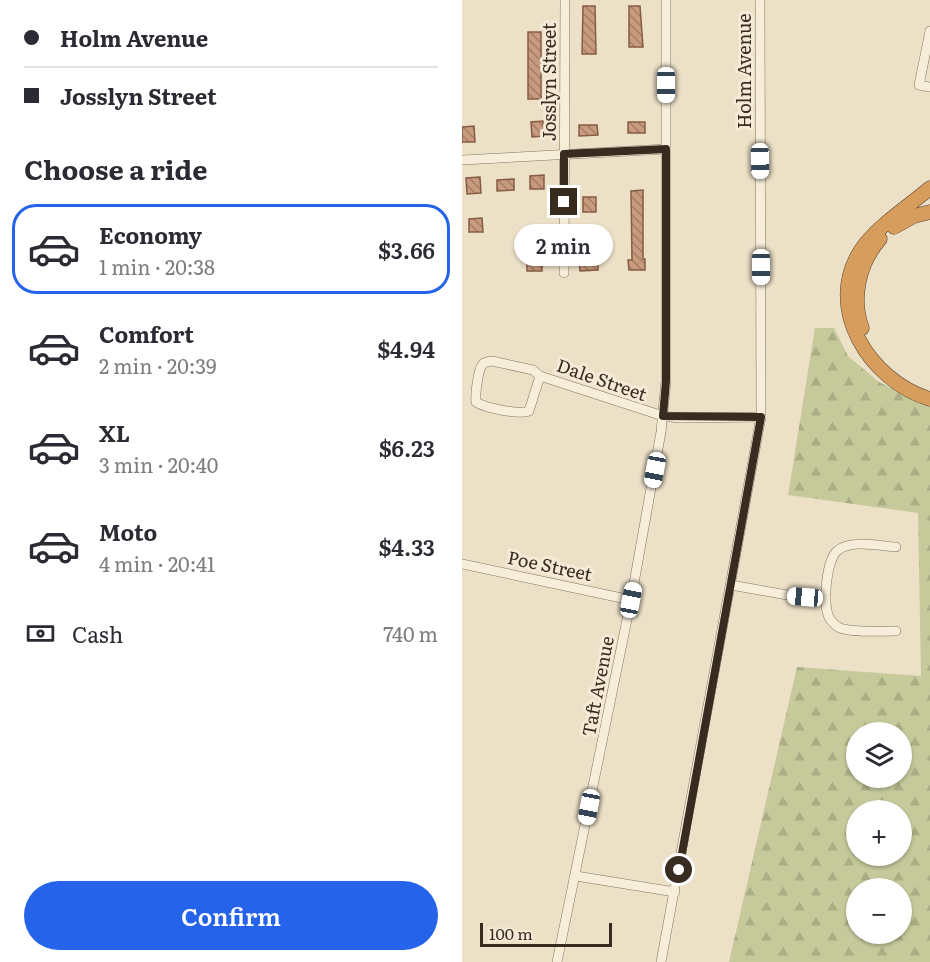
<!DOCTYPE html>
<meta charset="utf-8">
<style>
:root{--surface:#fff;--page:#f2f2f3;--text:#2b2b33;--muted:#7c7c81;--line:#e1e1e2;--accent:#2563eb}
body{margin:0;font-family:Literata,serif;background:var(--page);color:var(--text);height:100vh;display:flex;flex-direction:column;font-size:22px;white-space:nowrap}
*{box-sizing:border-box;margin:0}
p{font-size:20px;color:var(--muted)}
.icon{flex:none;width:33px;height:33px;fill:none;stroke:currentColor;stroke-width:2;stroke-linecap:round;stroke-linejoin:round}
.map{position:relative;flex:1;overflow:hidden}
.drawer{display:flex;flex-direction:column;background:var(--surface);width:462px}
.drawer>*{flex:none}
.guide{display:grid;align-content:center;height:132px;padding:0 24px;background:var(--surface)}
.fabs{position:absolute;left:384px;top:722px;display:grid;gap:12px}
.fabs a{display:grid;place-items:center;width:66px;height:66px;border-radius:50%;background:var(--surface);box-shadow:0 2px 4px #0004;font-size:30px}
.scale{position:absolute;left:18px;bottom:15px;width:132px;box-sizing:border-box;padding-left:6px;border:3px solid #382b20;border-top:0;font-size:16px;line-height:21px;white-space:nowrap;color:#382b20;-webkit-text-stroke:4px #f4ead6;paint-order:stroke}
.end{position:absolute;width:27px;height:27px;margin:-14px;border:8px solid #382b20;background:#fff;box-shadow:0 0 0 3px #fff}
.from{border-radius:50%}
.bubble{position:absolute;height:42px;border-radius:21px;background:var(--surface);box-shadow:0 2px 4px #0004;font-size:20px;font-weight:600;line-height:42px;text-align:center}
.car{position:absolute;width:18px;height:36px;margin:-18px -9px;border-radius:8px;box-shadow:0 0 4px 2px #0007;background:linear-gradient(#fff 24%,#345 0 40%,#fff 0 76%,#345 0 86%,#fff 0)}
.guide b{display:flex;align-items:center;gap:21px;height:57px;font-size:22px}
.guide b+b{border-top:2px solid var(--line)}
.guide i{width:15px;height:15px;background:var(--text)}
ul{padding:0;list-style:none}
li{display:flex;align-items:center;gap:18px;height:90px;margin:0 12px 9px;padding:0 12px;border:3px solid transparent;border-radius:24px}
li div{flex:1}
li b{display:block;font-size:22px}
li em{font-style:normal;font-weight:600}
li.active{border-color:var(--accent)}
li>.icon{width:54px;height:54px;stroke-width:1.5}
h2{padding:0 24px;font-size:27px;line-height:72px}
.pay{display:flex;align-items:center;gap:15px;height:66px;padding:0 24px;font-size:22px}
.pay p{margin-inline-start:auto}
.cta{display:flex;gap:12px;margin-top:auto;padding:12px 24px}
.cta a{flex:1;height:69px;border-radius:36px;background:var(--accent);color:#fff;font-size:24px;font-weight:600;line-height:69px;text-align:center}
main{display:flex;flex:1;min-height:0}
.map>svg:first-child{display:block}
.forest{fill:url(#forest-firs);fill-rule:evenodd}
.building{fill:url(#building-back-hatch);stroke:#855c44;stroke-width:1.5}
.lines{fill:none;stroke-linecap:round;stroke-linejoin:round}
.minor-casing{stroke:#87725d;stroke-width:10}
.highway-casing{stroke:#554131;stroke-width:15}
.minor{stroke:#f7eeda;stroke-width:9}
.highway{stroke:#d79d5c;stroke-width:14}
.route{stroke:#382b20;stroke-width:8}
.labels{text-anchor:middle;dominant-baseline:central;stroke-width:6;stroke-linejoin:round;paint-order:stroke}
.street-label{font-size:18px;fill:#382b20;stroke:#f4ead6}
</style>
<main>
<section class="drawer">
<div class="guide">
<b><i class="from"></i>Holm Avenue</b>
<b><i></i>Josslyn Street</b>
</div>
<h2>Choose a ride</h2>
<ul>
<li class="active"><svg class="icon" aria-label="car" viewBox="0 0 24 24"><path d="M5 17H2v-5l4-1 3-4h7l3 4 3 1v5h-3M9 17h6M6 11h13"/><circle cx="7" cy="17" r="2"/><circle cx="17" cy="17" r="2"/></svg><div><b>Economy</b><p>1 min · 20:38</p></div><em>$3.66</em></li>
<li><svg class="icon" aria-label="car" viewBox="0 0 24 24"><path d="M5 17H2v-5l4-1 3-4h7l3 4 3 1v5h-3M9 17h6M6 11h13"/><circle cx="7" cy="17" r="2"/><circle cx="17" cy="17" r="2"/></svg><div><b>Comfort</b><p>2 min · 20:39</p></div><em>$4.94</em></li>
<li><svg class="icon" aria-label="car" viewBox="0 0 24 24"><path d="M5 17H2v-5l4-1 3-4h7l3 4 3 1v5h-3M9 17h6M6 11h13"/><circle cx="7" cy="17" r="2"/><circle cx="17" cy="17" r="2"/></svg><div><b>XL</b><p>3 min · 20:40</p></div><em>$6.23</em></li>
<li><svg class="icon" aria-label="car" viewBox="0 0 24 24"><path d="M5 17H2v-5l4-1 3-4h7l3 4 3 1v5h-3M9 17h6M6 11h13"/><circle cx="7" cy="17" r="2"/><circle cx="17" cy="17" r="2"/></svg><div><b>Moto</b><p>4 min · 20:41</p></div><em>$4.33</em></li>
</ul>
<div class="pay"><svg class="icon" aria-label="cash" viewBox="0 0 24 24"><path d="M3 7h18v10H3z"/><circle cx="12" cy="12" r="2"/></svg>Cash<p>740 m</p></div>
<div class="cta"><a>Confirm</a></div>
</section>
<div class="map">
<svg width="468" height="962" viewBox="0 0 468 962">
<defs>
<pattern id="forest-firs" width="22" height="20" patternUnits="userSpaceOnUse" patternTransform="scale(1.5)"><rect width="22" height="20" fill="#c6ca9b"/><path d="M5 1l3.5 6h-7zM16 11l3.5 6h-7z" fill="#abae85"/></pattern>
<pattern id="building-back-hatch" width="6" height="6" patternUnits="userSpaceOnUse" patternTransform="scale(1.5)"><rect width="6" height="6" fill="#c99b7e"/><path d="M-1 5l2 2M0 0l6 6M5-1l2 2" fill="none" stroke="#a47f67"/></pattern>
</defs>
<rect width="100%" height="100%" fill="#ece0c7"/>
<path class="forest" d="M353 328H372L386 356 417 382 468 407V962H267L335 667 459 676 456 513 326 495ZM394 732H440V777H394ZM394 810H440V855H394ZM394 888H440V933H394Z"/>
<g class="building">
<path d="M121 6H133L134 54H120Z"/>
<path d="M167 6H178L181 47H167Z"/>
<rect x="66" y="32" width="13" height="67"/>
<path d="M81 121 82 136 70 137 69 122Z"/>
<rect x="166" y="122" width="17" height="11"/>
<path d="M117 125H135L136 135 117 136Z"/>
<path d="M12 126 13 142H0V127Z"/>
<path d="M82 175V189H68V176Z"/>
<path d="M18 177 19 193 5 194 4 178Z"/>
<path d="M52 179V190L35 191V180Z"/>
<path d="M181 190V259H183V270H167L166 260H170L169 191Z"/>
<rect x="121" y="197" width="13" height="15"/>
<path d="M20 218 21 232H7V219Z"/>
<rect x="121" y="230" width="13" height="14"/>
<path d="M67 235H81L80 271H65V260H68Z"/>
<path d="M136 259V270L118 271 117 260Z"/>
</g>
<g class="lines">
<defs>
<g id="minor">
<path d="M468 31 457 85 468 87"/>
<path d="M0 160 204 149"/>
<path d="M102 273 103 0"/>
<path d="M30 361 71 370 78 376 67 411C57 415 23 408 14 402 13 395 16 371 20 365 23 361 26 362 30 361Z"/>
<path d="M78 376 201 416 218 418 299 417"/>
<path d="M0 564 169 600"/>
<path d="M269 585 331 596 364 597"/>
<path d="M434 631C419 631 391 633 378 628 374 626 370 622 368 619 360 607 364 561 375 551 388 539 418 546 434 547"/>
<path d="M114 876 213 892"/>
<path d="M95 962 169 600 199 432 204 381V0"/>
<path d="M199 962 299 417 298 0"/>
</g>
<g id="highway">
<path d="M468 188C447 206 414 227 399 250 361 308 408 381 468 399"/>
<path d="M432 227 452 216 468 212"/>
<path d="M400 328C389 298 397 263 418 239"/>
</g>
</defs>
<use href="#minor" class="minor-casing"/>
<use href="#highway" class="highway-casing"/>
<use href="#minor" class="minor"/>
<use href="#highway" class="highway"/>
</g>
<g class="lines">
<path class="route" d="M102 202V154L204 149V381L201 416 299 417 217 870"/>
</g>
<g class="labels">
<g class="street-label">
<text transform="translate(281 71) rotate(-90)">Holm Avenue</text>
<text transform="translate(86 82) rotate(-90)">Josslyn Street</text>
<text transform="translate(140 379) rotate(19)">Dale Street</text>
<text transform="translate(88 565) rotate(12)">Poe Street</text>
<text transform="translate(135 686) rotate(-79)">Taft Avenue</text>
</g>
</g>
</svg>
<div class="fabs">
<a><svg class="icon" aria-label="layers" viewBox="0 0 24 24"><path d="M12 4l9 5-9 5-9-5zM3 14l9 5 9-5"/></svg></a>
<a>+</a>
<a>−</a>
</div>
<div class="scale">100 m</div>
<i class="end from" style="left:217px;top:870px"></i>
<i class="end" style="left:102px;top:202px"></i>
<div class="bubble" style="left:52px;top:224px;width:99px">2 min</div>
<i class="car" style="left:204px;top:85px;rotate:180deg"></i>
<i class="car" style="left:298px;top:161px;rotate:179deg"></i>
<i class="car" style="left:299px;top:267px;rotate:180deg"></i>
<i class="car" style="left:193px;top:470px;rotate:191deg"></i>
<i class="car" style="left:343px;top:597px;rotate:275deg"></i>
<i class="car" style="left:169px;top:600px;rotate:11deg"></i>
<i class="car" style="left:127px;top:807px;rotate:191deg"></i>
</div>
</main>
